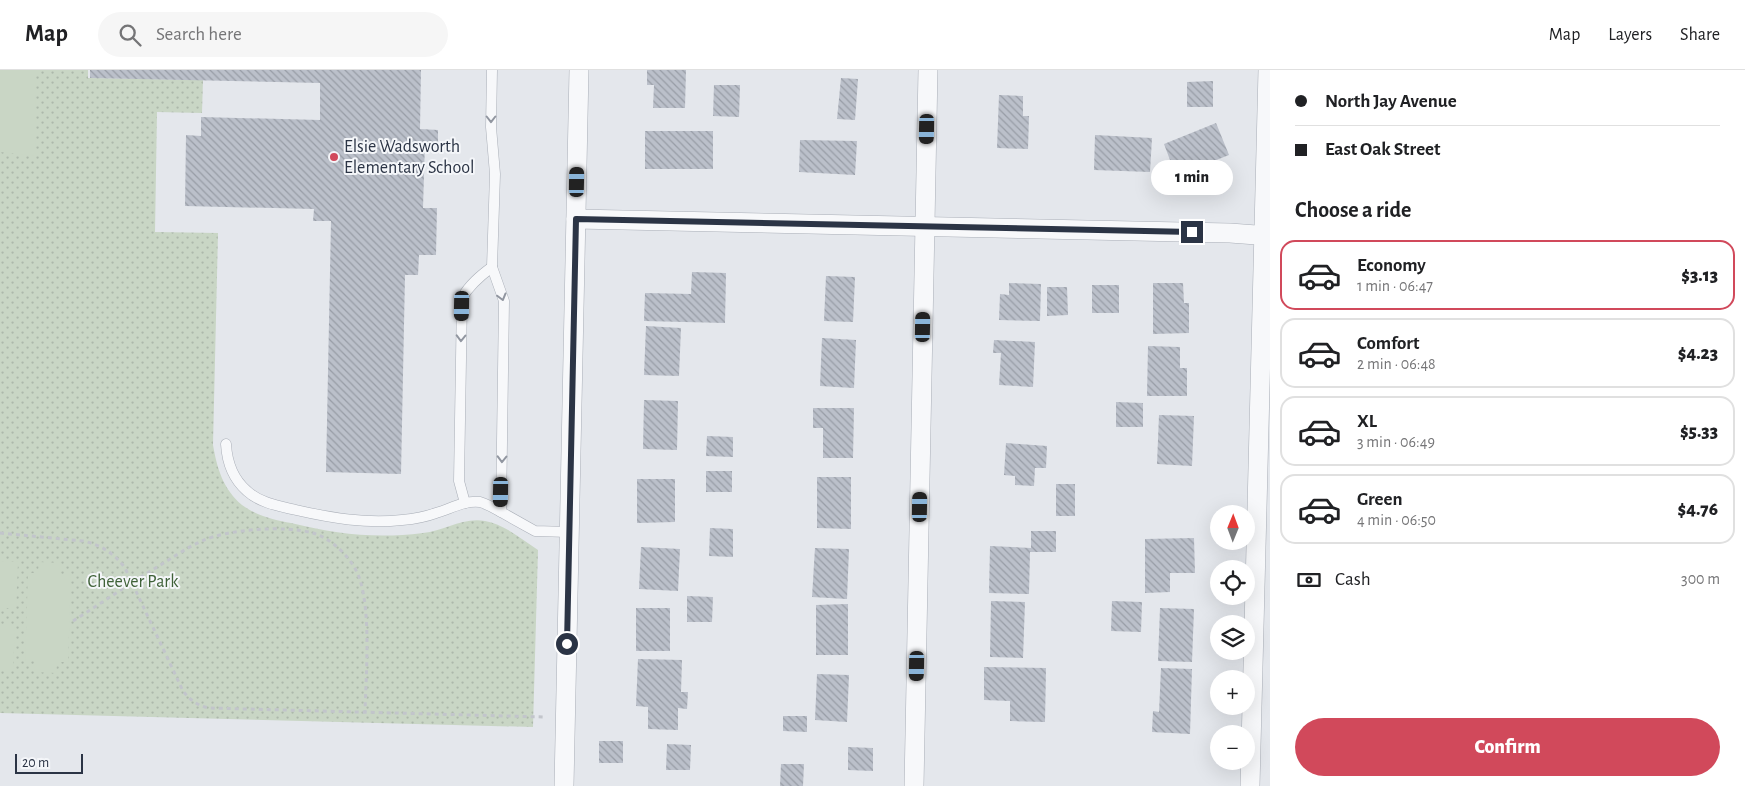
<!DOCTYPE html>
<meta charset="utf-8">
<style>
:root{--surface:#fff;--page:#f6f6f6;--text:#202124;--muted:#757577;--line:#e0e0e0;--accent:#d1495b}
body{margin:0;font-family:"Alegreya Sans",sans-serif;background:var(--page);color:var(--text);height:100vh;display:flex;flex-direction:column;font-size:19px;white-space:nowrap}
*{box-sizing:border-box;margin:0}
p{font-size:16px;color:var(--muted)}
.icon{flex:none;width:28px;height:28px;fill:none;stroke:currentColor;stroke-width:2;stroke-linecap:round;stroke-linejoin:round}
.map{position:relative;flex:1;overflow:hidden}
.panel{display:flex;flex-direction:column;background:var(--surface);width:475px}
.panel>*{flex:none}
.hud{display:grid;align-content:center;height:110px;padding:0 25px;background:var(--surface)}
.needle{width:32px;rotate:1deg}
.fabs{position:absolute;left:1210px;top:435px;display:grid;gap:10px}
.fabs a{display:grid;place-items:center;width:45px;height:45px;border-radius:50%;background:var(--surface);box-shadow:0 5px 20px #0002;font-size:25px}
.scale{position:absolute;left:15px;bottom:12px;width:68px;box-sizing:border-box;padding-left:5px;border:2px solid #2b3445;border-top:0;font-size:14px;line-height:18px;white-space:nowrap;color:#2b3445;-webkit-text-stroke:4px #f4f6f9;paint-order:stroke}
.end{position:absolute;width:22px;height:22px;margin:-11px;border:6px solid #2b3445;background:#fff;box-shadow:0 0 0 2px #fff}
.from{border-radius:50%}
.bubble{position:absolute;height:35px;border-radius:18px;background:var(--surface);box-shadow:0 5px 20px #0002;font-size:16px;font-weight:800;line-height:35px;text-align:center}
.car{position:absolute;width:15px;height:30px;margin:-15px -8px;border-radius:6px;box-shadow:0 0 4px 1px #0007;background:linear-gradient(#222 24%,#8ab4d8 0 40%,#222 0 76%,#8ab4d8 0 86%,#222 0)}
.hud b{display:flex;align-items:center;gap:18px;height:48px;font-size:19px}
.hud b+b{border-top:1px solid var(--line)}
.hud i{width:12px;height:12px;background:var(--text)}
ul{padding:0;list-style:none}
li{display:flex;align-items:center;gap:15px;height:70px;margin:0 10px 8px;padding:0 15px;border:2px solid var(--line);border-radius:15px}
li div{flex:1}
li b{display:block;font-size:19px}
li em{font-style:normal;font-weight:800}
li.on{border-color:var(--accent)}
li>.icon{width:45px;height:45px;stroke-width:1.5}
h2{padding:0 25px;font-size:22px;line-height:60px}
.pay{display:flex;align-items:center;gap:12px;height:55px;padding:0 25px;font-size:19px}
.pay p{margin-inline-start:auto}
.action{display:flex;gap:10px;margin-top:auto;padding:10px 25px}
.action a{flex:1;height:58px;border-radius:30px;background:var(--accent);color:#fff;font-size:20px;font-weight:800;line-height:58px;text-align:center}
header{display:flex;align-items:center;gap:30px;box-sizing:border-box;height:70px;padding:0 25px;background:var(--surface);border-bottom:1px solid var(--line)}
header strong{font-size:24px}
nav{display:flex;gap:28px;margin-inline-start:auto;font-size:18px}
.search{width:350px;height:45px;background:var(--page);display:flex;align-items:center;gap:12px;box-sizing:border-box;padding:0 18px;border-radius:28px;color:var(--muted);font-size:19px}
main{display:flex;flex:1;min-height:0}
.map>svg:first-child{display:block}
.park{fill:url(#park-dots)}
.garden{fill:#c9d6c5}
.building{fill:url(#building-back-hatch)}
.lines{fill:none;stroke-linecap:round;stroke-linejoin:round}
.lane-casing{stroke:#a9aeb7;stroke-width:11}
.street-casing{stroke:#a9aeb7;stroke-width:20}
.path{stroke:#c2c5cb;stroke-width:3;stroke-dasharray:4 4;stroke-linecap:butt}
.lane{stroke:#f7f8fa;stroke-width:10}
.street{stroke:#f7f8fa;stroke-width:19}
.oneway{stroke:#9196a0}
.route{stroke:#2b3445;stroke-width:6}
.poi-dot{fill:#d1495b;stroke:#f4f6f9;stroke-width:2}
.labels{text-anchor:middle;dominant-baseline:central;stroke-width:4;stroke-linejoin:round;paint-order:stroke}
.poi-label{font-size:18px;fill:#2b3445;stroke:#f4f6f9;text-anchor:start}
.park-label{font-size:18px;fill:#3f6138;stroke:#f4f6f9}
</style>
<header>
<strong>Map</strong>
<div class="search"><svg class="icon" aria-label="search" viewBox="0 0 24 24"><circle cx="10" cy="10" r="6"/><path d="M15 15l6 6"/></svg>Search here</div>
<nav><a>Map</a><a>Layers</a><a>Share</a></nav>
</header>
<main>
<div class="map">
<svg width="1270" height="716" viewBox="0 0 1270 716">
<defs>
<pattern id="park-dots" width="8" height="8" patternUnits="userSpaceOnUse" patternTransform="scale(1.25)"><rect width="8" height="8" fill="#c9d6c5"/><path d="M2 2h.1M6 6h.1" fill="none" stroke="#adb8ab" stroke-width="1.8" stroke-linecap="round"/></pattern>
<pattern id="building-back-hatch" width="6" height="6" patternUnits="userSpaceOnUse" patternTransform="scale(1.25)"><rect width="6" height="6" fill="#bbc0ca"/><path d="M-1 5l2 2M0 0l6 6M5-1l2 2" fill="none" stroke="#989da6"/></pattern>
</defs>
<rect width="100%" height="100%" fill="#e4e7ec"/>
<path class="park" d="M0 0H88V8L203 10 202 43 157 42 155 162 218 163 213 375C217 398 223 419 242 435 255 445 275 450 291 453 337 464 375 469 423 463 444 461 463 447 485 451 504 454 523 470 538 480L533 657 0 643Z"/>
<g class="garden">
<path d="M0 0H36L35 86 0 82Z"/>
<path d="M0 491 18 492 16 538H0Z"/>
<path d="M39 492 61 493 60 504H71L68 592H57L56 603 34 602 35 591H25L28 503H38Z"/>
<path d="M0 555H15L13 601H0Z"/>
</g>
<g class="building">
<path d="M90 0H421L420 59 438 60V73L425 72 423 138H437L436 185H419L418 205H405L401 404 326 402 331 151H313L314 139 185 136 186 65 201 66V47L320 50V13L90 8Z"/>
<path d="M647 0H686L685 38H653L654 15H647Z"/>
<path d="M841 8 858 9 855 50 837 49Z"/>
<path d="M1213 11V37H1187V12Z"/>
<path d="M714 15H740L739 47 713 46Z"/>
<path d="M999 25 1023 26V46H1029L1028 79 997 78Z"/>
<path d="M1216 53 1229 85 1176 106 1164 74Z"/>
<rect x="645" y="61" width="68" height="38"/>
<path d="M1095 65 1152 68 1150 102 1094 100Z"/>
<path d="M800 70 857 71 855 105 799 102Z"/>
<path d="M692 202 726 203 725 253 644 251 645 223 691 224Z"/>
<path d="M826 206 855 207 853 252 824 251Z"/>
<path d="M1009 213 1041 214 1040 251 999 250 1000 224 1009 225Z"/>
<path d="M1153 213H1183L1184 233H1189V263L1153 264Z"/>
<rect x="1092" y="215" width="27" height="28"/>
<path d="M1047 217H1067L1068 245 1047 246Z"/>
<path d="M646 256 681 258 679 306 644 305Z"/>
<path d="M822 268 856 270 854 318 820 316Z"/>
<path d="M994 270 1035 272 1033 317 999 315 1001 283H993Z"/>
<path d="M1148 276 1180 277V298H1187V326H1147Z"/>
<path d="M644 330 678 331 677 380 643 379Z"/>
<path d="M1116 332 1143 333V357H1116Z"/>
<path d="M813 338H854L853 388H823V358H813Z"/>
<path d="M1159 345 1194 346 1192 396 1157 394Z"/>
<path d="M707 366 733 367V387L706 386Z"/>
<path d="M1006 373 1047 376 1046 398H1035L1034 416 1015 415V406L1004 405Z"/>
<rect x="706" y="401" width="26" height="21"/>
<path d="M817 407H851V459L817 458Z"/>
<path d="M637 409H675V452L637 453Z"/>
<rect x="1056" y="414" width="19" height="32"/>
<path d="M710 458 733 459V487L709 486Z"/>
<path d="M1031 461H1056V482H1030L1029 524 989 523 990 476 1031 478Z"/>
<path d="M1194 468 1195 503H1170V522L1145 523V469Z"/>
<path d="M641 477 680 479 678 521 639 519Z"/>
<path d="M815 478 849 479 847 529 812 527Z"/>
<path d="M687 526 713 527 712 552H687Z"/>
<path d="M991 531 1025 532 1023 588 990 587Z"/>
<path d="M1112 531 1142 532 1141 562 1111 561Z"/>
<path d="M848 534V585H816V535Z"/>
<rect x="636" y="538" width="34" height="43"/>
<path d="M1160 538 1194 539 1192 592 1158 591Z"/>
<path d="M638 589 682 590 681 622H688L687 639 678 638V660L648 659V637L636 636Z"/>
<path d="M984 597 1046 598 1045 652 1010 651V631L984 630Z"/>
<path d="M1161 598 1192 599 1190 664 1152 662 1153 641 1159 642Z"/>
<path d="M817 604 849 605 847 652 815 650Z"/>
<path d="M783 646H807V662L783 661Z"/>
<rect x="599" y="671" width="24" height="22"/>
<path d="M667 674 691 675 690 700H666Z"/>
<path d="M848 677 873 678V701L848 700Z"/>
<path d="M781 694H804L803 716H780Z"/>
</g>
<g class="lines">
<defs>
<g id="lane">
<path d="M492 0 491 57 495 104 492 197 504 231 501 442 535 461 569 462"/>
<path d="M226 374C227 392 232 408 247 421 260 433 279 436 296 440 331 448 366 454 402 450 413 449 425 447 436 443 450 439 465 430 480 432 487 434 494 438 501 442"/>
<path d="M465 433 459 411 462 228C469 215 480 206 492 197"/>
</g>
<g id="street">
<path d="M576 149 1230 163 1270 166"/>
<path d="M564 716 579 0"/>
<path d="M914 716 928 0"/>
<path d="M1250 716 1268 0"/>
</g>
</defs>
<use href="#lane" class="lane-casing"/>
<use href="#street" class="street-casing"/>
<g class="path">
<path d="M0 463 83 471C101 475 114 483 125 498L183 621C190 630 198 636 209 638L544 647"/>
<path d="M73 551C103 532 132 512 162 494 175 486 188 477 202 471 228 459 285 455 313 463 333 469 354 490 360 510 371 545 366 605 365 642"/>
</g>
<use href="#lane" class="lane"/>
<use href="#street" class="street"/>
</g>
<defs><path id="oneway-chevron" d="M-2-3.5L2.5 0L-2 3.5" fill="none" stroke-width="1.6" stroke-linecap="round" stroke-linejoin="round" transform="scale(1.25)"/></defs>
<g class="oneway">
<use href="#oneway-chevron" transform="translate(491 49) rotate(90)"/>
<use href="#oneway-chevron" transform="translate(502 227) rotate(75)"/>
<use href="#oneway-chevron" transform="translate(461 268) rotate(91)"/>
<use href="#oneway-chevron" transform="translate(502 389) rotate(91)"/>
</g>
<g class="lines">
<path class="route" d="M567 574 576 149 1192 162"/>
</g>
<circle class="poi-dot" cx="334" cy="87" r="5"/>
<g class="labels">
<g class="poi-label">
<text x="344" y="77">Elsie Wadsworth<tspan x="344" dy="21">Elementary School</tspan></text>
</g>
<g class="park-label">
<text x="133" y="512">Cheever Park</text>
</g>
</g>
</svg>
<div class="fabs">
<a><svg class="needle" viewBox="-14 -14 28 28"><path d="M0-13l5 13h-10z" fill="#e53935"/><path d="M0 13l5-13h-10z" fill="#757577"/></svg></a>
<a><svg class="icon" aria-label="locate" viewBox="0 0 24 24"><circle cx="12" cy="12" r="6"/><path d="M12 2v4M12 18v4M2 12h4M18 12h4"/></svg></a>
<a><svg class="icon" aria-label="layers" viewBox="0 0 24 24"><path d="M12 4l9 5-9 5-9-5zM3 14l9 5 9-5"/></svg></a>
<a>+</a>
<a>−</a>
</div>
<div class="scale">20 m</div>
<i class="end from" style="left:567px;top:574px"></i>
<i class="end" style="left:1192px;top:162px"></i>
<div class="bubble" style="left:1151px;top:90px;width:82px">1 min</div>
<i class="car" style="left:927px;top:59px;rotate:181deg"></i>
<i class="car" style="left:577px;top:112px;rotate:1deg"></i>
<i class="car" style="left:462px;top:236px;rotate:181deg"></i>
<i class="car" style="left:923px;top:257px;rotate:1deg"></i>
<i class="car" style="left:501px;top:422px;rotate:181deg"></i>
<i class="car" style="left:920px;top:437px;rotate:1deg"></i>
<i class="car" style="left:917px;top:596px;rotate:181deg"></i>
</div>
<section class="panel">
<div class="hud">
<b><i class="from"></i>North Jay Avenue</b>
<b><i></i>East Oak Street</b>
</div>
<h2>Choose a ride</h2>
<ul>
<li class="on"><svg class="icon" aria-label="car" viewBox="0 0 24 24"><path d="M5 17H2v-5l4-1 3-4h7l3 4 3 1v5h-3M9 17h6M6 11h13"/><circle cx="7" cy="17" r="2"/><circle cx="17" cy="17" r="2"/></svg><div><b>Economy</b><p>1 min · 06:47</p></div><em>$3.13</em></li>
<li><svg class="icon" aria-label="car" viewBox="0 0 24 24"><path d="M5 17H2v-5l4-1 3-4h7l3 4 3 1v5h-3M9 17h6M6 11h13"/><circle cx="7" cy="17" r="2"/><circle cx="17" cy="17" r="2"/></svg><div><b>Comfort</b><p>2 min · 06:48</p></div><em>$4.23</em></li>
<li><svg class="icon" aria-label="car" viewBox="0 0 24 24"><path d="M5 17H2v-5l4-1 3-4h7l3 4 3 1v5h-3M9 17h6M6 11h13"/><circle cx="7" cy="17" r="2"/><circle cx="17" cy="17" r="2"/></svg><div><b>XL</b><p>3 min · 06:49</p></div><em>$5.33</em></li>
<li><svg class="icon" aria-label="car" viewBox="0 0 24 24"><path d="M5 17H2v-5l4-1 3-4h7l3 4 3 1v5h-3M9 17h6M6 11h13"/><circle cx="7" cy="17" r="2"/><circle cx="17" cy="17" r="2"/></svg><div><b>Green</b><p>4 min · 06:50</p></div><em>$4.76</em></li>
</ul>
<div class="pay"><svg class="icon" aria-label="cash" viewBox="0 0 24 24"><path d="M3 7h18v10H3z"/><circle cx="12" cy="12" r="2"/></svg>Cash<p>300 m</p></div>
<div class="action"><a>Confirm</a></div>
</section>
</main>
